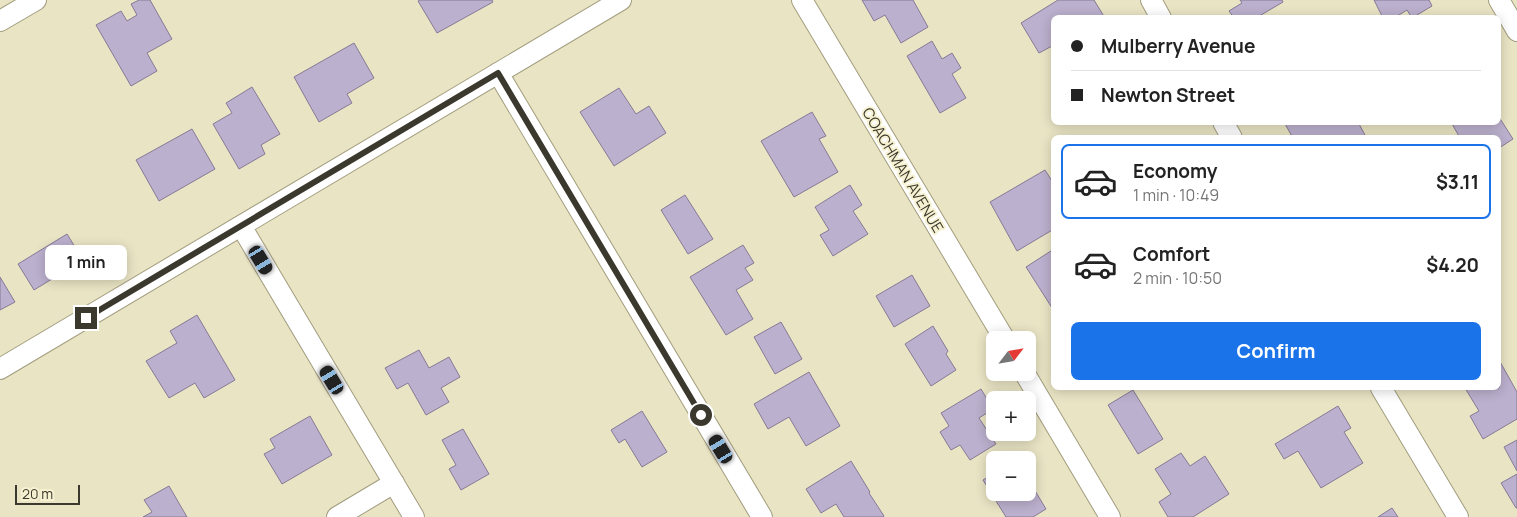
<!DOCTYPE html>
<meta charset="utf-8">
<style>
:root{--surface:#fff;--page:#f6f6f6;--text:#222;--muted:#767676;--line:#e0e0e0;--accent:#1a73e8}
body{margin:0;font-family:Manrope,sans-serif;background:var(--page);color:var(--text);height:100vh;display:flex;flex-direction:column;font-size:19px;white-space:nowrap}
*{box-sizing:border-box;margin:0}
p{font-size:16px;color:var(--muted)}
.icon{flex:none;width:28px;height:28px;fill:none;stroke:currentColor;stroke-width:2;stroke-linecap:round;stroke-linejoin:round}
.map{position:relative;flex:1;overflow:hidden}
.side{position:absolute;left:1051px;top:135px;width:450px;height:255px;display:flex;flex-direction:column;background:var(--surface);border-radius:8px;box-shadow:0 2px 12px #0003}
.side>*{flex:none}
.hud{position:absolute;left:1051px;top:15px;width:450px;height:110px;border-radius:8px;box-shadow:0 2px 12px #0003;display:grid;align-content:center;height:110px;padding:0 20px;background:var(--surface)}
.needle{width:32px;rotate:59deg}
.tools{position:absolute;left:986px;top:331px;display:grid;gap:10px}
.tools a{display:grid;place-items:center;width:50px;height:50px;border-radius:8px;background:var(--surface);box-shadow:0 2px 12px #0003;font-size:25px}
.scale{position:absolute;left:15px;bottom:12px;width:65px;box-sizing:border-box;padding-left:5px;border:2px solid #3b392d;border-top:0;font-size:14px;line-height:18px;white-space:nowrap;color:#3b392d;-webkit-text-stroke:4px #f6f1d1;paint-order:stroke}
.end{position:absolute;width:22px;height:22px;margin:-11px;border:6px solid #3b392d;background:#fff;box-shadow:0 0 0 2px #fff}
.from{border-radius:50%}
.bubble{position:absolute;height:35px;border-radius:8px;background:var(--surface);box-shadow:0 2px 12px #0003;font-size:16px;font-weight:700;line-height:35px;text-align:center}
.car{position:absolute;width:15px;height:30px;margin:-15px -8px;border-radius:6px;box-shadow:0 0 4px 1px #0007;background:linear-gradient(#222 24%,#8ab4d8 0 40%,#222 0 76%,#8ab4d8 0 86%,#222 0)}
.hud b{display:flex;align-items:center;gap:18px;height:48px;font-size:19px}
.hud b+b{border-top:1px solid var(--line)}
.hud i{width:12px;height:12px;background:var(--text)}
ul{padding:9px 0 0;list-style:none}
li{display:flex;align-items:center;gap:15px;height:75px;margin:0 10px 8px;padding:0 10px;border:2px solid transparent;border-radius:8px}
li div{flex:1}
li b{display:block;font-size:19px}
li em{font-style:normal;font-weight:700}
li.selected{border-color:var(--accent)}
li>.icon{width:45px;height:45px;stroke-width:1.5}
.action{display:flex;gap:10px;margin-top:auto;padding:10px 20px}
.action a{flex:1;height:58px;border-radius:8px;background:var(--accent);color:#fff;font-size:20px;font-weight:700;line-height:58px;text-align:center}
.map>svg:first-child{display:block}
.building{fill:#bbb0cd;stroke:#867a96}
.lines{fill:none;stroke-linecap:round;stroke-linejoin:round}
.street-casing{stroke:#a29d7f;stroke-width:22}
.street{stroke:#fff;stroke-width:20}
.route{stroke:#3b392d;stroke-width:6}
.labels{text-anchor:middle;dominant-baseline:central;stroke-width:4;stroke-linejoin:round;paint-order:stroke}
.street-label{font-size:15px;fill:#3b392d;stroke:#f6f1d1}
</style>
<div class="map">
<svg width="1517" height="517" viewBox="0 0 1517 517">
<rect width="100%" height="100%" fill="#e9e4c4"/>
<g class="building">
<path d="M139 0H150L172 39 147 53 157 71 131 86 96 25 121 11 127 21 137 15 131 4Z"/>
<path d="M420 0H492L493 2 437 33 418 1Z"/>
<path d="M862 0H913L928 27 901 43 885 15 874 21Z"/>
<path d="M1058 0H1094L1105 18H1054V45L1039 53 1021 23Z"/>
<path d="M1240 0H1282L1283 2 1256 18H1234L1229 11 1242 3Z"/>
<path d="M1374 0H1429L1432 6 1412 18 1407 10 1394 18H1383Z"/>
<path d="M932 41 942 59 952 53 961 68 952 74 966 98 940 113 907 56Z"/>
<path d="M354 43 374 78 347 94 352 103 319 122 294 77Z"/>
<path d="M252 87 280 134 261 145 265 154 239 169 213 124 232 113 226 103Z"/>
<path d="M619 88 636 114 649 106 666 133 614 166 580 112Z"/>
<path d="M812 112 826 136 819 139 838 172 794 197 761 141Z"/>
<path d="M1499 117 1513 139 1499 148V138H1460L1451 122H1499Z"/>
<path d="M1284 122H1358L1365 135 1360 138H1293Z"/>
<path d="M192 129 215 169 159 201 136 160Z"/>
<path d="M1045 170 1054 184V229L1017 251 990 202Z"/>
<path d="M850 185 862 205 853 211 868 234 833 256 820 235 829 230 815 207Z"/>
<path d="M685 195 713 239 688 254 661 210Z"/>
<path d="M67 234 83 260 34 290 18 264Z"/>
<path d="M743 245 754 263 745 268 753 280 736 290 753 319 726 335 690 277Z"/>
<path d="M1054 249V311L1026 267Z"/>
<path d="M912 275 930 306 894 327 876 296Z"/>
<path d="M0 277 15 302 0 310Z"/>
<path d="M197 315 235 380 204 398 195 383 169 398 146 361 177 343 170 331Z"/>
<path d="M781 322 802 359 775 374 754 337Z"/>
<path d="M933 326 948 351 946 354 956 370 931 386 905 344Z"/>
<path d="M419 350 429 368 449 357 460 377 441 388 449 402 426 415 408 383 397 389 385 368Z"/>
<path d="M1499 360 1517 392V419L1483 439 1470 416 1479 411 1465 388H1499Z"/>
<path d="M809 372 840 426 806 446 789 417 768 429 754 404Z"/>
<path d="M981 389 993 409 979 418 996 444 970 460 960 445 951 450 940 432 949 426 941 413Z"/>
<path d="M1133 390 1163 439 1138 454 1108 405Z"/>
<path d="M1338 406 1351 428 1344 432 1363 463 1321 488 1298 451 1284 459 1275 444Z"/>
<path d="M642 411 667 452 642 467 625 439 619 443 611 430Z"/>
<path d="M310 416 332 455 282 484 264 454 275 448 270 439Z"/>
<path d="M463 429 489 474 461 490 449 469 456 465 442 440Z"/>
<path d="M1517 440V471L1504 447Z"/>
<path d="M1181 453 1190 466 1205 456 1229 494 1193 517H1168L1159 502 1171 494 1155 469Z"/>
<path d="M851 461 870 492 869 493 884 516 883 517H844L836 504 821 513 806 489Z"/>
<path d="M995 473V492H1028V479L1046 509 1033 517H1006L983 480Z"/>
<path d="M1517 474V508H1516L1501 483Z"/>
<path d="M169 486 187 517H143L152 512 144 500Z"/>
<path d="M1392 508 1398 517H1378Z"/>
</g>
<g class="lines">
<defs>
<g id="street">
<path d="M802 0 1005 340"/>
<path d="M1151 0 1161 18"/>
<path d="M1499 0 1517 31"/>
<path d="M0 21 36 0"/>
<path d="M498 73 762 517"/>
<path d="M1223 122 1232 138"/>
<path d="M241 226 414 517"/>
<path d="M0 369 621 0"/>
<path d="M1024 372 1110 517"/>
<path d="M1381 388 1458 517"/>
<path d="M337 517 394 483"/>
</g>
</defs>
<use href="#street" class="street-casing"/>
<use href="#street" class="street"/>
</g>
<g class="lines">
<path class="route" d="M86 318 498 73 701 415"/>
</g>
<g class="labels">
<g class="street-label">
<text transform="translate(903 170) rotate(59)">COACHMAN AVENUE</text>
</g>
</g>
</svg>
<div class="tools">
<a><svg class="needle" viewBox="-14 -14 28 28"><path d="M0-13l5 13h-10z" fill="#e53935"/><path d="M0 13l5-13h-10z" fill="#767676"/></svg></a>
<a>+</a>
<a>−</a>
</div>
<div class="scale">20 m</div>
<i class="end from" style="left:701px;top:415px"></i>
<i class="end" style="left:86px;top:318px"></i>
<div class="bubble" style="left:45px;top:245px;width:82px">1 min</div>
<i class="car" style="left:261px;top:260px;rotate:149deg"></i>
<i class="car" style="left:332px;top:380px;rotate:329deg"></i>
<i class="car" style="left:721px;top:449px;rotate:329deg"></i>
<div class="hud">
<b><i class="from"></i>Mulberry Avenue</b>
<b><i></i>Newton Street</b>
</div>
<section class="side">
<ul>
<li class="selected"><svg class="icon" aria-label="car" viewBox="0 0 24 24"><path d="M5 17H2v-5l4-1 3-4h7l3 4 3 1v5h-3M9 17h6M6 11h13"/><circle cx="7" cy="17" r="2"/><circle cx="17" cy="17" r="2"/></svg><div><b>Economy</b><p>1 min · 10:49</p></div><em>$3.11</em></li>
<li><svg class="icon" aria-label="car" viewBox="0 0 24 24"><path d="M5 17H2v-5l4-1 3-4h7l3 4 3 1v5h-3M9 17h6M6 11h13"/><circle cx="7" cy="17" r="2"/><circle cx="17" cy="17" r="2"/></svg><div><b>Comfort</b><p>2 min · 10:50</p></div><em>$4.20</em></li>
</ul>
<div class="action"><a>Confirm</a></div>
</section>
</div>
